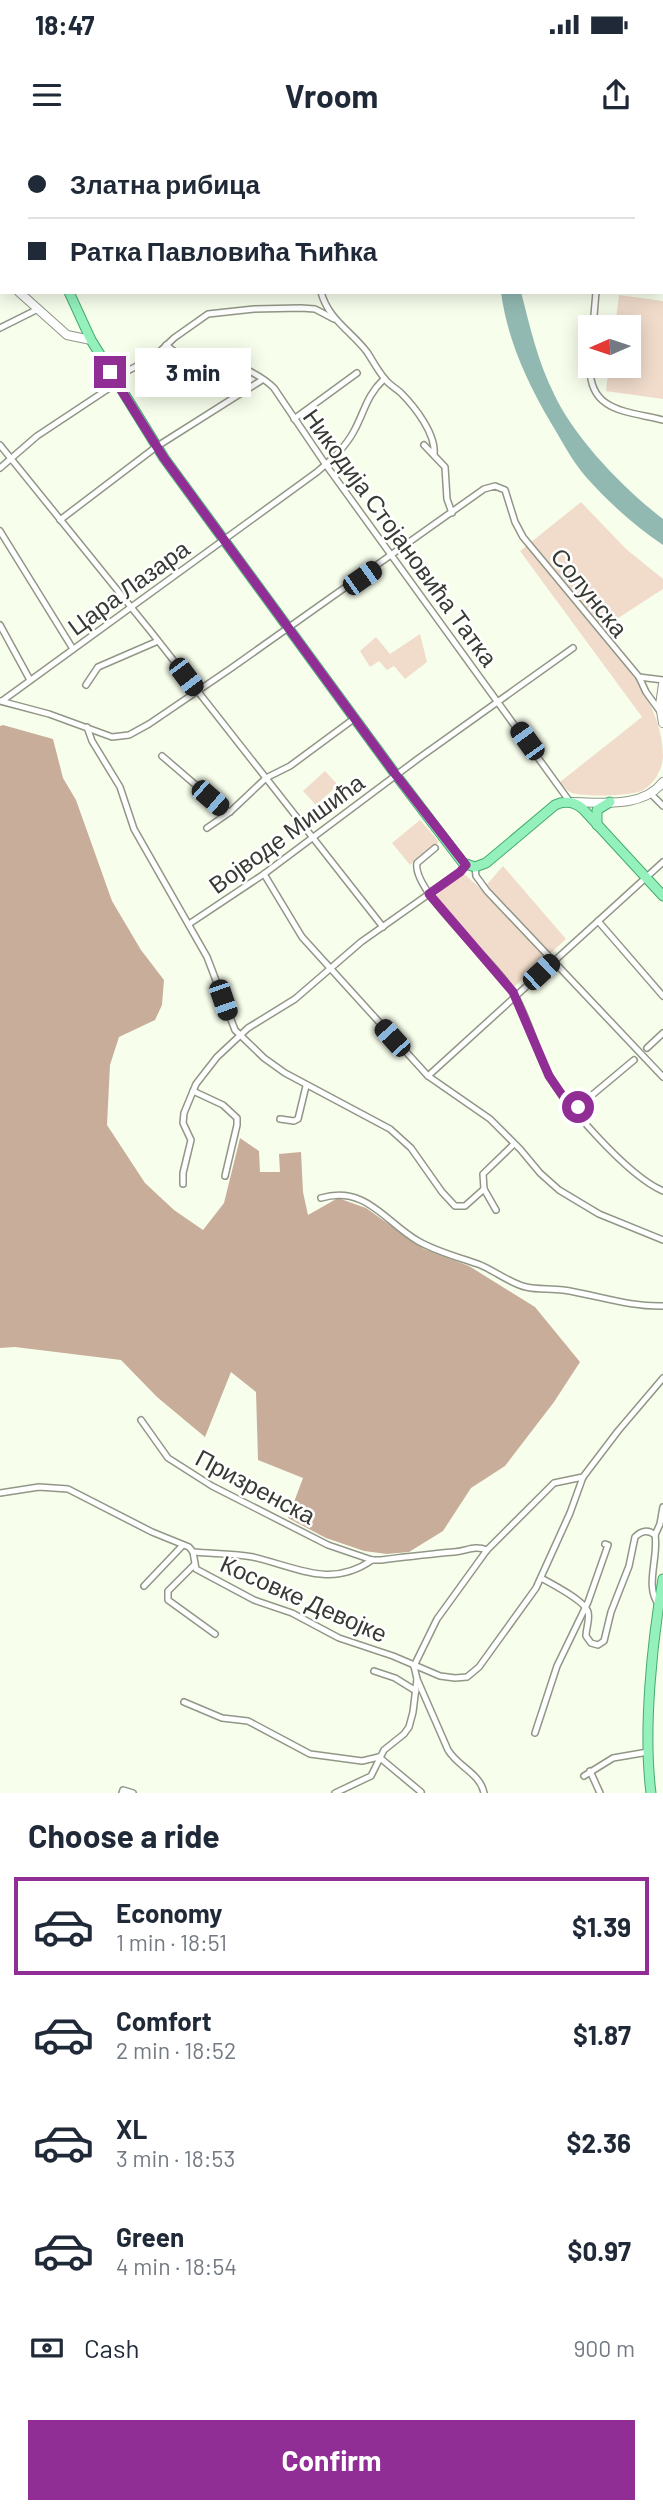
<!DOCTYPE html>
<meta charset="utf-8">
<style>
:root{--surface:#fff;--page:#f2f2f3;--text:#1f2937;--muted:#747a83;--line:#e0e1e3;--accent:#912e95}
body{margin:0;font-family:Barlow,sans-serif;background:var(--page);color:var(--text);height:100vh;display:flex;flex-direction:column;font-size:26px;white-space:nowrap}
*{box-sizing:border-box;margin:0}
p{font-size:23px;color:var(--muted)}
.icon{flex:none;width:38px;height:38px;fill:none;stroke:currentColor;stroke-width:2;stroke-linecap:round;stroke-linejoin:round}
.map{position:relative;height:1653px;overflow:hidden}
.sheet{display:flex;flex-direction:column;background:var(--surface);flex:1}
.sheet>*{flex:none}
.top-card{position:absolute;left:0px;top:0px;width:663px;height:154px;box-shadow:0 4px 18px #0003;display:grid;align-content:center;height:154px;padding:0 28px;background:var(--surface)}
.needle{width:46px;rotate:267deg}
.fabs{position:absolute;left:578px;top:175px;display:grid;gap:14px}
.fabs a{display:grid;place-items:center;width:63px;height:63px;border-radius:0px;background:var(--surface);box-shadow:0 4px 18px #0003;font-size:35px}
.end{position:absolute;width:32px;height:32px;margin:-16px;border:9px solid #912e95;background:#fff;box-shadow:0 0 0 4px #fff}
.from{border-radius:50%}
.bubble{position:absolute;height:49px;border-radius:0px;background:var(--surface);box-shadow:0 4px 18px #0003;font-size:23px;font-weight:700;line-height:49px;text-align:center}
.car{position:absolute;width:21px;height:42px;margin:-21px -10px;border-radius:9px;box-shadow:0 0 5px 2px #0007;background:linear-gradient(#222 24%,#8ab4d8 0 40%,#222 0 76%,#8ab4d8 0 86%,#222 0)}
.top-card b{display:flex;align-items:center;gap:24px;height:66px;font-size:26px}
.top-card b+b{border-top:2px solid var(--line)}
.top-card i{width:18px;height:18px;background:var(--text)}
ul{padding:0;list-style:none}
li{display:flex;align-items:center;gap:21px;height:98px;margin:0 14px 10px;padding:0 14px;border:4px solid transparent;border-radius:0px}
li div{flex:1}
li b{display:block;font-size:26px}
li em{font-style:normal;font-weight:700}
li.on{border-color:var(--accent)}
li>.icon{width:63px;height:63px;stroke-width:1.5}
h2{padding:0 28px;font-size:32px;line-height:84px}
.pay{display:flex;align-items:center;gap:18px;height:77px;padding:0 28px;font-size:26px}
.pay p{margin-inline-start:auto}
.button{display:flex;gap:14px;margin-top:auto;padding:14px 28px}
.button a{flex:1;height:80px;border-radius:0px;background:var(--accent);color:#fff;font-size:28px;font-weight:700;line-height:80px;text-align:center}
.status{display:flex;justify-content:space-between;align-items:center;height:49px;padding:0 35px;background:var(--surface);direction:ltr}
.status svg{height:19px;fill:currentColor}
header{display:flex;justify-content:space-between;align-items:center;height:91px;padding:0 28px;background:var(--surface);font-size:32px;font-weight:700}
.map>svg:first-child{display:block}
.green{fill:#f1dccb}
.forest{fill:#c8ae9a}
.water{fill:#92b8b2}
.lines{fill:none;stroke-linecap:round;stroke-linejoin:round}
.street-casing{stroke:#919787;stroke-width:8}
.secondary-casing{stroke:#919787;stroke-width:10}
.primary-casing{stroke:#46ab70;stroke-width:11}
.street{stroke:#fff;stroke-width:5}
.secondary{stroke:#fff;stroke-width:8}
.primary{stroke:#94f1bc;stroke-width:9}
.route{stroke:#912e95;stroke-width:9}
.labels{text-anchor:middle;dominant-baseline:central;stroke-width:5;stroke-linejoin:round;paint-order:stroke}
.street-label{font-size:24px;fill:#383b34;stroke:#fff}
</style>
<div class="status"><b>18:47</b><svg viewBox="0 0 49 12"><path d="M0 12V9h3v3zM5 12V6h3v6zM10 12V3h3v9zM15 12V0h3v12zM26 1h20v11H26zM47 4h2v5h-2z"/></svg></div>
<header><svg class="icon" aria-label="menu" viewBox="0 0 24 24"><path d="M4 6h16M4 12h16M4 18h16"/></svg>Vroom<svg class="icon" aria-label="share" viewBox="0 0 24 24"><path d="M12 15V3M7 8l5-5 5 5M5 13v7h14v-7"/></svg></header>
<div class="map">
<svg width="663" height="1653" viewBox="0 0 663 1653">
<rect width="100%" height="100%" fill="#f8feec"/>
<g class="green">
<path d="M619 155 663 161V259L606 251 609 226H628V187H615Z"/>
<path d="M581 362 626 409 663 439V449L598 491C627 527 663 567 663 617 662 630 654 645 641 651 630 656 584 657 572 653 567 651 564 647 560 642L642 577 520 411Z"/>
<path d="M420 494 427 522 405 539 394 526 387 530 379 521 370 527 360 511 376 497 390 514Z"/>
<path d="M325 631 338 645 316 665 303 651Z"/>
<path d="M420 680 439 702 410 725 392 703Z"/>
<path d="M503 726 566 799 513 848 435 757 462 732 482 750Z"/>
</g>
<path class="forest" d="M3 585 53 599 63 638 76 660 112 761 141 810 164 840 162 865 155 880 119 897 110 925 107 985 145 1043 174 1070 203 1090 224 1063 240 998 259 1011 260 1032H280L279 1014 301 1012 303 1052 308 1075 338 1058 366 1068 424 1109 469 1126 535 1167 580 1222 554 1262 505 1326 471 1348 443 1391 409 1412 387 1414 364 1411 326 1398 288 1378 303 1338 258 1320 256 1252 231 1232 205 1297 157 1257 121 1220 15 1207 0 1208V586Z"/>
<path class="water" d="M501 152H521C530 187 538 222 554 254 575 299 624 349 663 379V405C635 386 609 363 586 337 572 321 562 301 551 283 527 242 507 199 501 152Z"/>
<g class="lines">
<defs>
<g id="street">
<path d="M223 0 224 2"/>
<path d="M85 2 89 0"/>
<path d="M617 2 618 0"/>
<path d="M0 45 2 48"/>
<path d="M321 152C328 179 351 191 367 212 373 221 378 231 385 239 389 245 396 248 401 253 415 267 436 294 434 314"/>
<path d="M593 187 596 152"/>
<path d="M0 188 38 169"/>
<path d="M166 205C193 227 196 216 224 222 240 225 262 236 274 248L326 325 570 662"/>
<path d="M590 226C589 272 627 271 663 280"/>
<path d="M114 238 154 217 174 198 208 174 254 169 301 168 315 169 334 179"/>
<path d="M294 279 357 233"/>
<path d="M0 305 152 493 383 787"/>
<path d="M424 305 445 327 447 359 452 373"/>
<path d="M0 328 37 296 117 243"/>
<path d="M60 380 156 307 262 240"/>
<path d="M0 391 73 509"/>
<path d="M0 485 30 540"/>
<path d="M639 537 663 540"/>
<path d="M86 545 98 527 158 501"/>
<path d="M0 561 49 574 112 597 129 595 149 584 230 529 484 349 495 346 505 350 515 382 523 397 639 537 646 552 659 570"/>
<path d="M2 561 317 332C331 320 345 308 354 291 365 271 366 256 384 239"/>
<path d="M87 587 92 601 120 647 134 689 207 817 235 890 264 918 285 933 390 989 411 1008 442 1052 455 1066H465L484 1049"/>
<path d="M162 616 226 671 230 672"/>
<path d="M651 654 663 666"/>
<path d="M207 688 230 672 266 638 290 626 355 578"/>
<path d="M435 708 417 723C413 743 456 786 469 801 484 818 503 835 514 854 528 877 534 905 546 929 563 963 628 1036 663 1051"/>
<path d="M475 727 476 736 487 751 663 937"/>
<path d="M264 734 302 797 428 936 490 979 520 1009 540 1033 559 1050 599 1074 663 1100"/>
<path d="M598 781 663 856"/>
<path d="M189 784 264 734 419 618 573 508"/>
<path d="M647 908 663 893"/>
<path d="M428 936 663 722"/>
<path d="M193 951 223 965 237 978V985L225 1036"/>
<path d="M573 971 634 920"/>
<path d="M280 979 294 981 298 979 306 946"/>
<path d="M183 1044V1033L191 1000 183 983 184 973 196 944 217 917 248 888 295 859 361 802 460 732 466 725"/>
<path d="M321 1058C366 1045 385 1082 418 1101 437 1112 458 1117 478 1124 494 1130 511 1144 526 1147 538 1150 551 1148 563 1150 597 1155 629 1167 663 1166"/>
<path d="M496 1070 484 1049 483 1034 514 1004"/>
<path d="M141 1280 168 1318 212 1346 328 1405 372 1420H381C405 1417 430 1414 454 1412 467 1411 474 1405 487 1410"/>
<path d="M0 1353 39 1347 68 1349 152 1392 189 1407 193 1412 196 1429 254 1460 292 1473 339 1498 393 1516 440 1536 455 1538 467 1537 479 1527 536 1448 570 1373 583 1337 618 1291 663 1238"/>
<path d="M655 1395 660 1384 663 1367"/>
<path d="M193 1412C213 1414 234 1413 253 1417 296 1427 331 1449 372 1420"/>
<path d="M194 1425 168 1451V1460L215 1494"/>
<path d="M541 1438C552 1444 585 1461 588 1472 590 1479 586 1489 586 1496L591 1503 598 1505 604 1501 611 1472 629 1426 635 1397C641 1391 648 1389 655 1395 659 1417 644 1447 659 1465"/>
<path d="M144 1446 183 1405"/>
<path d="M414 1526 437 1479 487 1410 554 1343 583 1337"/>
<path d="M414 1526 417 1539 448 1610C458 1627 480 1633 484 1653"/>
<path d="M374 1531 395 1538 416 1551"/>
<path d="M184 1562 222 1578 248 1581 310 1614 362 1621 379 1617"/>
<path d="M535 1593 557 1526 588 1462 608 1405 605 1404"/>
<path d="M379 1617 421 1652"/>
<path d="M590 1631 600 1653"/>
<path d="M584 1636 613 1618 648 1612"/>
<path d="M122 1653 123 1650 133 1653"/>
<path d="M335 1653 371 1636 384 1610 404 1594 409 1587 413 1572 417 1539"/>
</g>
<g id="secondary">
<path d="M0 136 2 138"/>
<path d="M19 152 67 195 91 200"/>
<path d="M663 544 660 565 663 583"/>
<path d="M571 662C601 662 642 669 663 642"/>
</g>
<g id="primary">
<path d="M20 0V2"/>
<path d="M69 152 91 200 164 318 396 635 463 723 475 727 486 723 555 665C565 660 575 662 583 669L663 756"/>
<path d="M597 685V670L610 662"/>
<path d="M651 1653C643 1590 652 1502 663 1439"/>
</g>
</defs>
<use href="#street" class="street-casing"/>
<use href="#secondary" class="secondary-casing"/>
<use href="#primary" class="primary-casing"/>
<use href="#street" class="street"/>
<use href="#secondary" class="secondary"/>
<use href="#primary" class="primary"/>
</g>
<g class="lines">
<path class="route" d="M110 232 164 318 396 635 466 725 460 732 429 754 513 852 549 936 573 971 578 967"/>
</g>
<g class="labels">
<g class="street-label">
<text transform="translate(401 397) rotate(54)">Никодија Стојановића Татка</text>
<text transform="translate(128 447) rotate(-36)">Цара Лазара</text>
<text transform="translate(590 452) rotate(51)">Солунска</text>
<text transform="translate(286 693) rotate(-36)">Војводе Мишића</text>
<text transform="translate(256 1346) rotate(28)">Призренска</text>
<text transform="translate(304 1458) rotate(24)">Косовке Девојке</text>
</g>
</g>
</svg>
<div class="fabs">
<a><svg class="needle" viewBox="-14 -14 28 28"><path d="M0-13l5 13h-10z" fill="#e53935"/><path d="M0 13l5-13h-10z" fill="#747a83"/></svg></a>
</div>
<i class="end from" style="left:578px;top:967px"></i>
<i class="end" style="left:110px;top:232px"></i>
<div class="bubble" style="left:135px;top:208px;width:116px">3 min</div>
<i class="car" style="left:362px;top:438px;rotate:55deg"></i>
<i class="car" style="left:186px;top:537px;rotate:143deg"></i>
<i class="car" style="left:527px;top:601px;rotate:324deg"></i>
<i class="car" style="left:210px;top:658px;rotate:131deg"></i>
<i class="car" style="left:541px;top:832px;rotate:47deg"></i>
<i class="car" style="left:223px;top:860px;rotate:161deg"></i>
<i class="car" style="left:392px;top:898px;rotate:318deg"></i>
<div class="top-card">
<b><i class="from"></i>Златна рибица</b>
<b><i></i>Ратка Павловића Ћићка</b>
</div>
</div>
<section class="sheet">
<h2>Choose a ride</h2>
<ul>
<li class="on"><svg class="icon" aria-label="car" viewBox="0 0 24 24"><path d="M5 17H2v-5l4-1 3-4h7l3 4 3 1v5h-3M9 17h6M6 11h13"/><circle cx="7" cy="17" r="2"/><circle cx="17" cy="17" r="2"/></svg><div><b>Economy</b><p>1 min · 18:51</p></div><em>$1.39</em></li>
<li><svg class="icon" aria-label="car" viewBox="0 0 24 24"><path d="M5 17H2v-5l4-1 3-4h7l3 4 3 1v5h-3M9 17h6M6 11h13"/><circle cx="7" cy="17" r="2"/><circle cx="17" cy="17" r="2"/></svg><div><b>Comfort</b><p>2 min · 18:52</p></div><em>$1.87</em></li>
<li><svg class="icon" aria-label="car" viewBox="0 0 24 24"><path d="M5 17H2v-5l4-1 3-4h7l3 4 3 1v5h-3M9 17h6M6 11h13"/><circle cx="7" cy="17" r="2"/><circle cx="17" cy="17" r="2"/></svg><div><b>XL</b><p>3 min · 18:53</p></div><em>$2.36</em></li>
<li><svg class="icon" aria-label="car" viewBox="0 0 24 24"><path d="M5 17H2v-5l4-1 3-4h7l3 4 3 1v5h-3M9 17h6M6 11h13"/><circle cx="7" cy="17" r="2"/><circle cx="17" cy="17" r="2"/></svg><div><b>Green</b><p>4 min · 18:54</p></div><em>$0.97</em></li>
</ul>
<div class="pay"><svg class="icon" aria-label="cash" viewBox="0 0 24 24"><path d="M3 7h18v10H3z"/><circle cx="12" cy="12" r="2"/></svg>Cash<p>900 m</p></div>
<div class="button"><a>Confirm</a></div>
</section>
